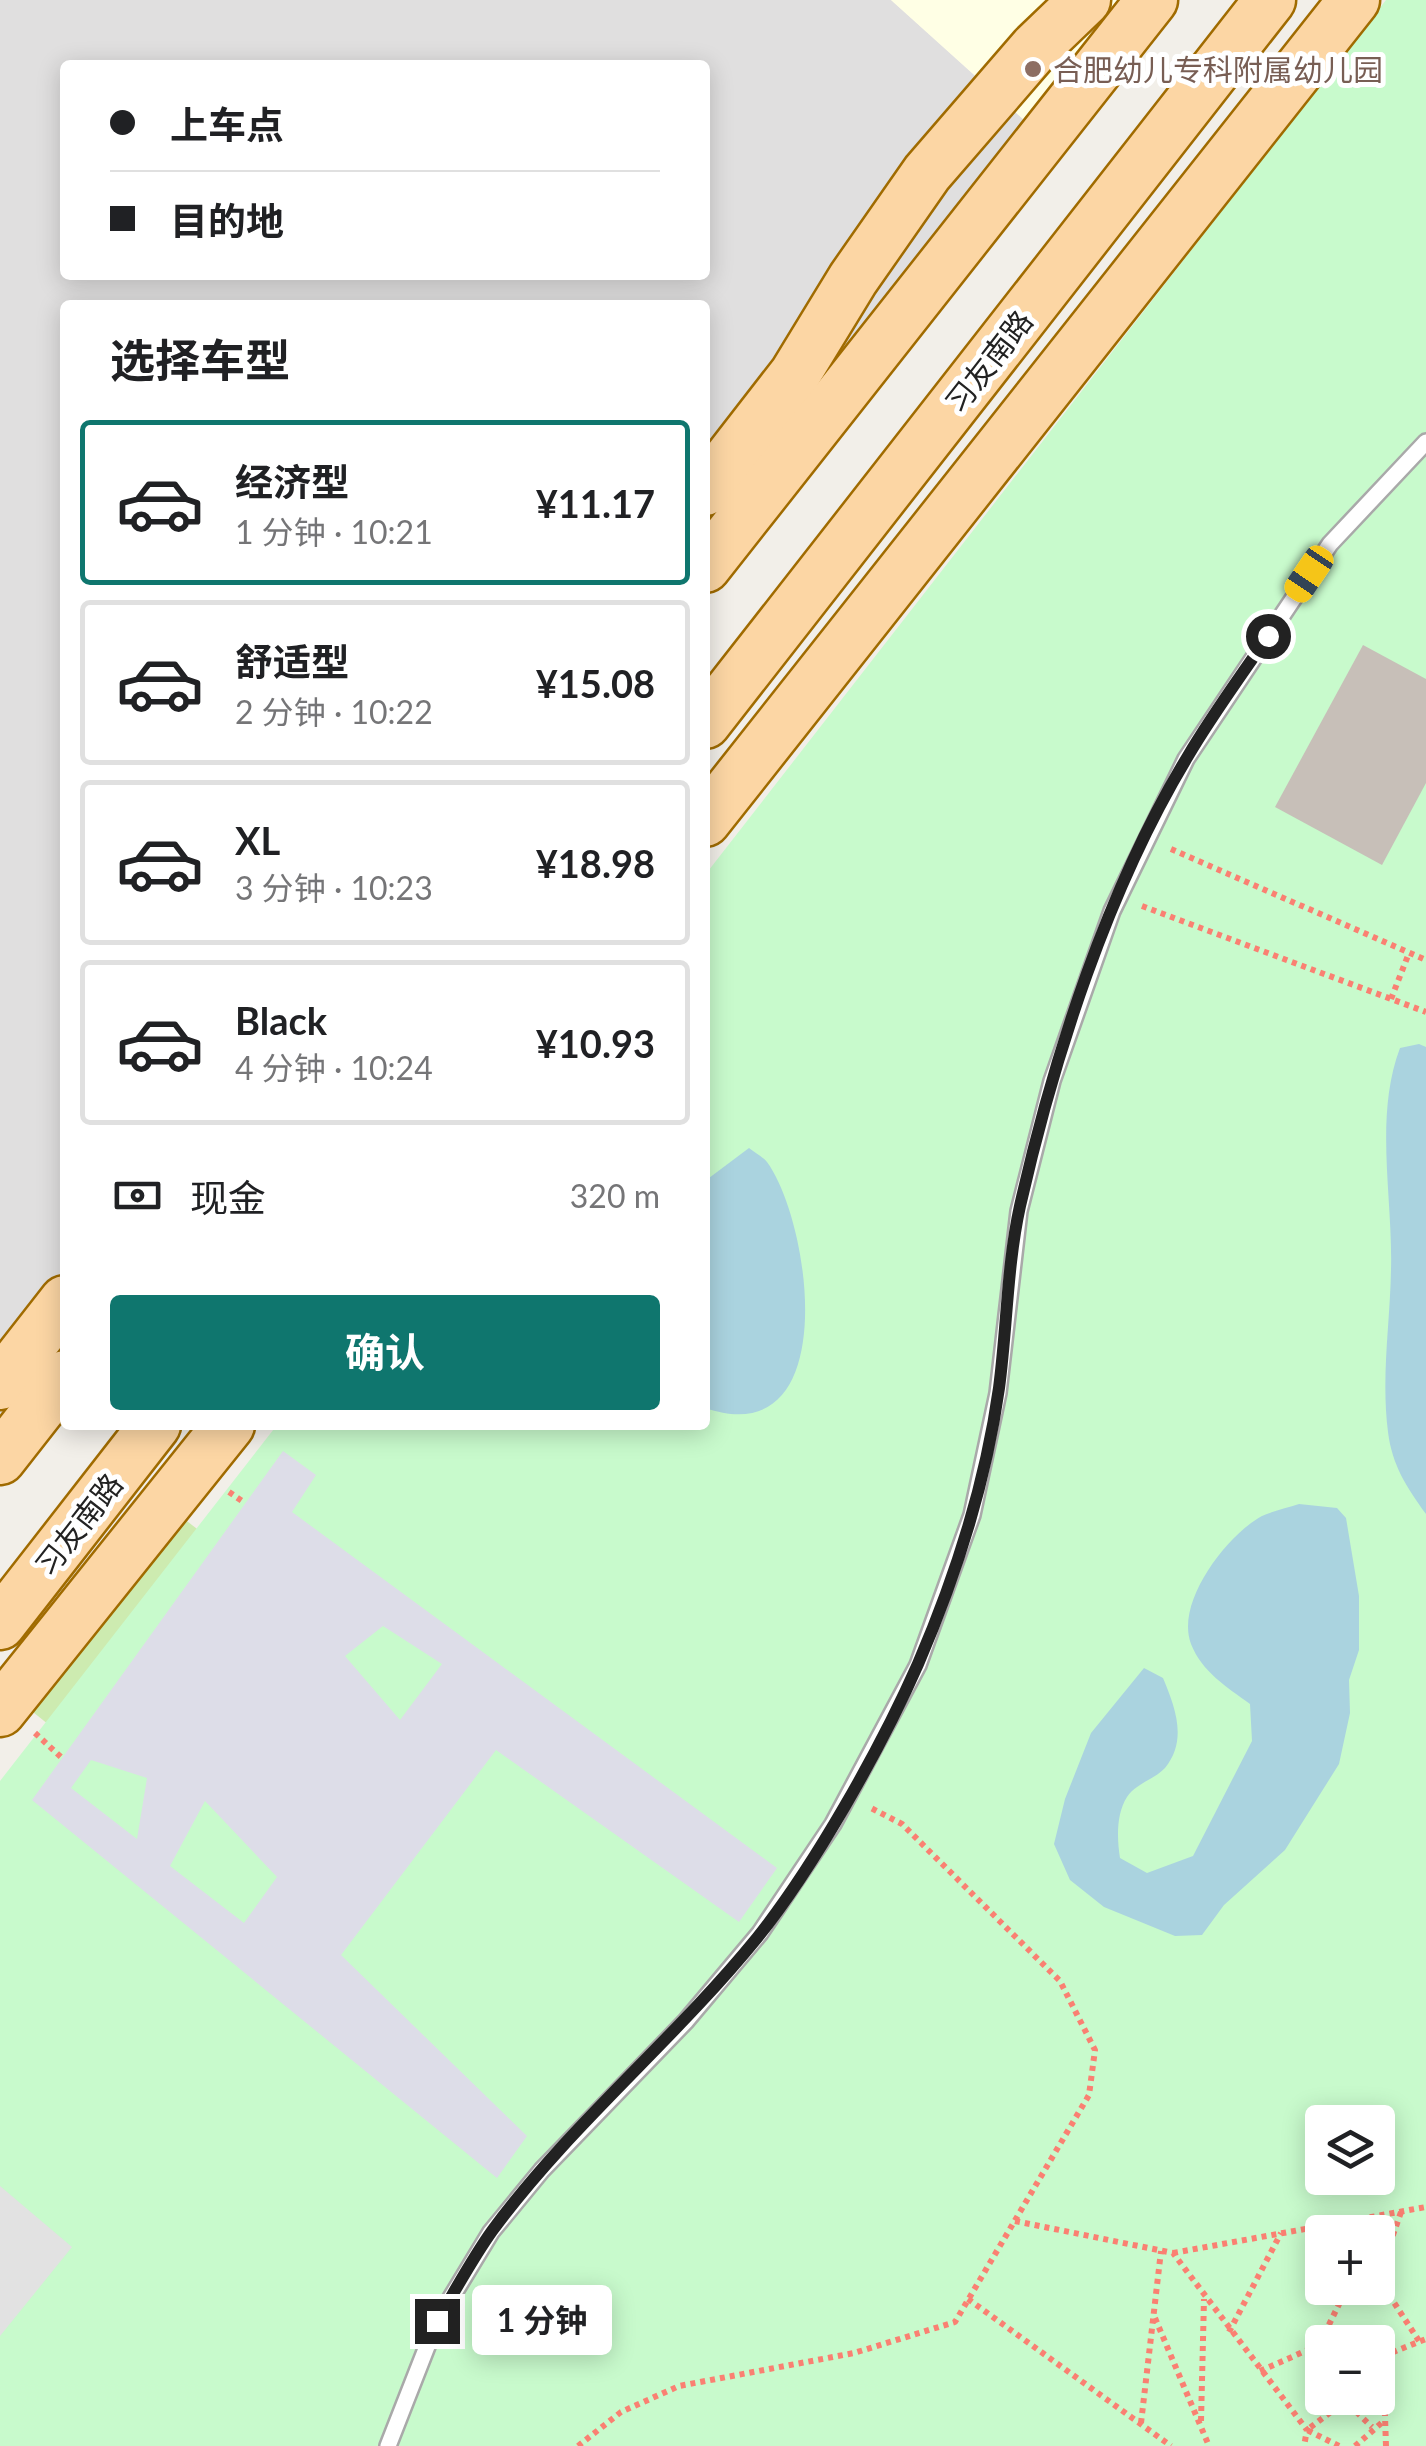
<!DOCTYPE html>
<html lang="zh">
<meta charset="utf-8">
<style>
:root{--surface:#fff;--page:#f2f2f2;--text:#202124;--muted:#757577;--line:#e0e0e0;--accent:#0f766e}
body{margin:0;font-family:Lato,"Noto Sans SC",sans-serif;background:var(--page);color:var(--text);height:100vh;display:flex;flex-direction:column;font-size:38px;white-space:nowrap}
*{box-sizing:border-box;margin:0}
p{font-size:32px;color:var(--muted)}
.icon{flex:none;width:55px;height:55px;fill:none;stroke:currentColor;stroke-width:2;stroke-linecap:round;stroke-linejoin:round}
.map{position:relative;flex:1;overflow:hidden}
.details{position:absolute;left:60px;top:300px;width:650px;height:1130px;display:flex;flex-direction:column;background:var(--surface);border-radius:10px;box-shadow:0 5px 25px #0003}
.details>*{flex:none}
.top-card{position:absolute;left:60px;top:60px;width:650px;height:220px;border-radius:10px;box-shadow:0 5px 25px #0003;display:grid;align-content:center;height:220px;padding:0 50px;background:var(--surface)}
.fabs{position:absolute;left:1305px;top:2105px;display:grid;gap:20px}
.fabs a{display:grid;place-items:center;width:90px;height:90px;border-radius:10px;background:var(--surface);box-shadow:0 5px 25px #0003;font-size:50px}
.end{position:absolute;width:45px;height:45px;margin:-22px;border:12px solid #222;background:#fff;box-shadow:0 0 0 5px #fff}
.from{border-radius:50%}
.bubble{position:absolute;height:70px;border-radius:10px;background:var(--surface);box-shadow:0 5px 25px #0003;font-size:32px;font-weight:700;line-height:70px;text-align:center}
.car{position:absolute;width:30px;height:60px;margin:-30px -15px;border-radius:12px;box-shadow:0 0 8px 2px #0007;background:linear-gradient(#f5c518 24%,#345 0 40%,#f5c518 0 76%,#345 0 86%,#f5c518 0)}
.top-card b{display:flex;align-items:center;gap:35px;height:95px;font-size:38px}
.top-card b+b{border-top:2px solid var(--line)}
.top-card i{width:25px;height:25px;background:var(--text)}
ul{padding:0;list-style:none}
li{display:flex;align-items:center;gap:30px;height:165px;margin:0 20px 15px;padding:0 30px;border:5px solid var(--line);border-radius:10px}
li div{flex:1}
li b{display:block;font-size:38px}
li em{font-style:normal;font-weight:700}
li.current{border-color:var(--accent)}
li>.icon{width:90px;height:90px;stroke-width:1.5}
h2{padding:0 50px;font-size:45px;line-height:120px}
.pay{display:flex;align-items:center;gap:25px;height:110px;padding:0 50px;font-size:38px}
.pay p{margin-inline-start:auto}
.primary-button{display:flex;gap:20px;margin-top:auto;padding:20px 50px}
.primary-button a{flex:1;height:115px;border-radius:10px;background:var(--accent);color:#fff;font-size:40px;font-weight:700;line-height:115px;text-align:center}
.map>svg:first-child{display:block}
.residential{fill:#e0dfdf;fill-rule:evenodd}
.education{fill:#ffffe5}
.grass{fill:#cdebb0}
.park{fill:#c8facc;fill-rule:evenodd}
.parking{fill:#e2e2e2}
.plaza{fill:#dddde8;fill-rule:evenodd}
.water{fill:#aad3df}
.building{fill:#c7bfb8}
.lines{fill:none;stroke-linecap:round;stroke-linejoin:round}
.service-casing{stroke:#a9a9a9;stroke-width:20}
.primary-casing{stroke:#a06b00;stroke-width:55}
.path{stroke:#fa8072;stroke-width:6;stroke-dasharray:5 5;stroke-linecap:butt}
.service{stroke:#fff;stroke-width:15}
.primary{stroke:#fcd6a4;stroke-width:50}
.route{stroke:#222;stroke-width:12}
.education-dot{fill:#8d6e63;stroke:#fff;stroke-width:4}
.labels{text-anchor:middle;dominant-baseline:central;stroke-width:10;stroke-linejoin:round;paint-order:stroke}
.education-label{font-size:30px;fill:#785e54;stroke:#fff;text-anchor:start}
.street-label{font-size:30px;fill:#222;stroke:#fff}
</style>
<div class="map">
<svg width="1426" height="2446" viewBox="0 0 1426 2446">
<rect width="100%" height="100%" fill="#f2efe9"/>
<path class="residential" d="M0 0H891L1044 138 705 567V305H65V1376L0 1459ZM65 65H705V275H65Z"/>
<path class="education" d="M891 0H1152L1044 138Z"/>
<path class="grass" d="M179 1515 214 1542 69 1741 28 1708Z"/>
<path class="park" d="M1386 0H1426V2446H0V1781L277 1425H705V875ZM1322 2122H1378V2178H1322ZM1322 2232H1378V2288H1322ZM1322 2342H1378V2398H1322Z"/>
<path class="parking" d="M0 2186 72 2247 0 2336Z"/>
<path class="plaza" d="M283 1451 316 1475 292 1512 777 1868 739 1922 496 1750 341 1955 527 2136 497 2178 32 1800ZM383 1626 442 1664 400 1720 345 1656ZM91 1760 147 1778 137 1839 71 1788ZM205 1801 277 1877 244 1923 170 1866Z"/>
<g class="water">
<path d="M1419 1044 1426 1047V1514C1407 1488 1392 1465 1388 1432 1381 1378 1390 1324 1391 1270 1393 1197 1374 1117 1400 1048Z"/>
<path d="M749 1148C754 1152 763 1157 767 1162 812 1224 843 1455 705 1408V1181Z"/>
<path d="M1299 1504 1337 1508 1346 1518 1359 1596V1650L1349 1680 1350 1713 1339 1764 1285 1850 1224 1905 1202 1935 1175 1936 1104 1907 1070 1880 1054 1844 1065 1799 1091 1733 1144 1668 1163 1678C1175 1707 1188 1740 1165 1768 1155 1779 1135 1784 1127 1797 1116 1814 1117 1839 1120 1858L1147 1873 1193 1856 1252 1741 1250 1704C1227 1687 1202 1672 1191 1644 1175 1602 1227 1535 1262 1516 1273 1511 1287 1508 1299 1504Z"/>
</g>
<path class="building" d="M1363 645 1426 679V783L1382 865 1275 807Z"/>
<g class="lines">
<defs>
<path id="service" d="M388 2446 437 2321 491 2232 542 2170 686 2021 760 1933 833 1824 918 1665 972 1515 998 1393 1019 1211 1052 1081 1112 911 1186 759 1330 544 1426 442"/>
<g id="primary">
<path d="M705 490 795 374 853 279 927 173 1035 48 1085 0"/>
<path d="M705 567 1152 0"/>
<path d="M705 723 1270 0"/>
<path d="M705 821 1354 0"/>
<path d="M0 1384 65 1301"/>
<path d="M0 1459 65 1376"/>
<path d="M0 1624 155 1425"/>
<path d="M0 1711 229 1425"/>
</g>
</defs>
<use href="#service" class="service-casing"/>
<use href="#primary" class="primary-casing"/>
<g class="path">
<path d="M1171 849 1426 960"/>
<path d="M1142 906 1426 1012"/>
<path d="M1391 999 1409 953"/>
<path d="M229 1492 245 1503"/>
<path d="M35 1733 62 1758"/>
<path d="M1401 2212 1378 2278 1419 2341"/>
<path d="M1015 2221 1173 2253 1307 2430 1304 2446"/>
<path d="M1173 2253 1426 2207"/>
<path d="M968 2299 1171 2446"/>
<path d="M1155 2318 1209 2446"/>
<path d="M1229 2332 1281 2233"/>
<path d="M1322 2352 1319 2345 1347 2288"/>
<path d="M1260 2371 1319 2345"/>
<path d="M1342 2398 1372 2427"/>
<path d="M1201 2421 1204 2299"/>
<path d="M1141 2423 1161 2251"/>
<path d="M578 2446 621 2412 679 2386 854 2353 955 2322 1089 2095 1095 2050 1060 1981 902 1824 869 1807"/>
<path d="M1339 2446 1307 2430 1344 2402"/>
<path d="M1355 2446 1385 2420"/>
<path d="M1386 2446 1383 2356 1426 2339"/>
</g>
<use href="#service" class="service"/>
<use href="#primary" class="primary"/>
</g>
<g class="lines">
<path class="route" d="M437 2321C455 2291 472 2259 492 2231 570 2125 674 2040 757 1938 814 1867 881 1748 918 1664 955 1578 986 1481 999 1388 1007 1328 1007 1265 1020 1206 1054 1056 1108 888 1188 756 1212 715 1241 676 1268 636"/>
</g>
<circle class="education-dot" cx="1033" cy="69" r="10"/>
<g class="labels">
<g class="education-label">
<text x="1053" y="69">合肥幼儿专科附属幼儿园</text>
</g>
<g class="street-label">
<text transform="translate(988 361) rotate(-52)">习友南路</text>
<text transform="translate(78 1524) rotate(-52)">习友南路</text>
</g>
</g>
</svg>
<div class="fabs">
<a><svg class="icon" aria-label="layers" viewBox="0 0 24 24"><path d="M12 4l9 5-9 5-9-5zM3 14l9 5 9-5"/></svg></a>
<a>+</a>
<a>−</a>
</div>
<i class="end from" style="left:1268px;top:636px"></i>
<i class="end" style="left:437px;top:2321px"></i>
<div class="bubble" style="left:472px;top:2285px;width:140px">1 分钟</div>
<i class="car" style="left:1309px;top:574px;rotate:214deg"></i>
<div class="top-card">
<b><i class="from"></i>上车点</b>
<b><i></i>目的地</b>
</div>
<section class="details">
<h2>选择车型</h2>
<ul>
<li class="current"><svg class="icon" aria-label="car" viewBox="0 0 24 24"><path d="M5 17H2v-5l4-1 3-4h7l3 4 3 1v5h-3M9 17h6M6 11h13"/><circle cx="7" cy="17" r="2"/><circle cx="17" cy="17" r="2"/></svg><div><b>经济型</b><p>1 分钟 · 10:21</p></div><em>¥11.17</em></li>
<li><svg class="icon" aria-label="car" viewBox="0 0 24 24"><path d="M5 17H2v-5l4-1 3-4h7l3 4 3 1v5h-3M9 17h6M6 11h13"/><circle cx="7" cy="17" r="2"/><circle cx="17" cy="17" r="2"/></svg><div><b>舒适型</b><p>2 分钟 · 10:22</p></div><em>¥15.08</em></li>
<li><svg class="icon" aria-label="car" viewBox="0 0 24 24"><path d="M5 17H2v-5l4-1 3-4h7l3 4 3 1v5h-3M9 17h6M6 11h13"/><circle cx="7" cy="17" r="2"/><circle cx="17" cy="17" r="2"/></svg><div><b>XL</b><p>3 分钟 · 10:23</p></div><em>¥18.98</em></li>
<li><svg class="icon" aria-label="car" viewBox="0 0 24 24"><path d="M5 17H2v-5l4-1 3-4h7l3 4 3 1v5h-3M9 17h6M6 11h13"/><circle cx="7" cy="17" r="2"/><circle cx="17" cy="17" r="2"/></svg><div><b>Black</b><p>4 分钟 · 10:24</p></div><em>¥10.93</em></li>
</ul>
<div class="pay"><svg class="icon" aria-label="cash" viewBox="0 0 24 24"><path d="M3 7h18v10H3z"/><circle cx="12" cy="12" r="2"/></svg>现金<p>320 m</p></div>
<div class="primary-button"><a>确认</a></div>
</section>
</div>
